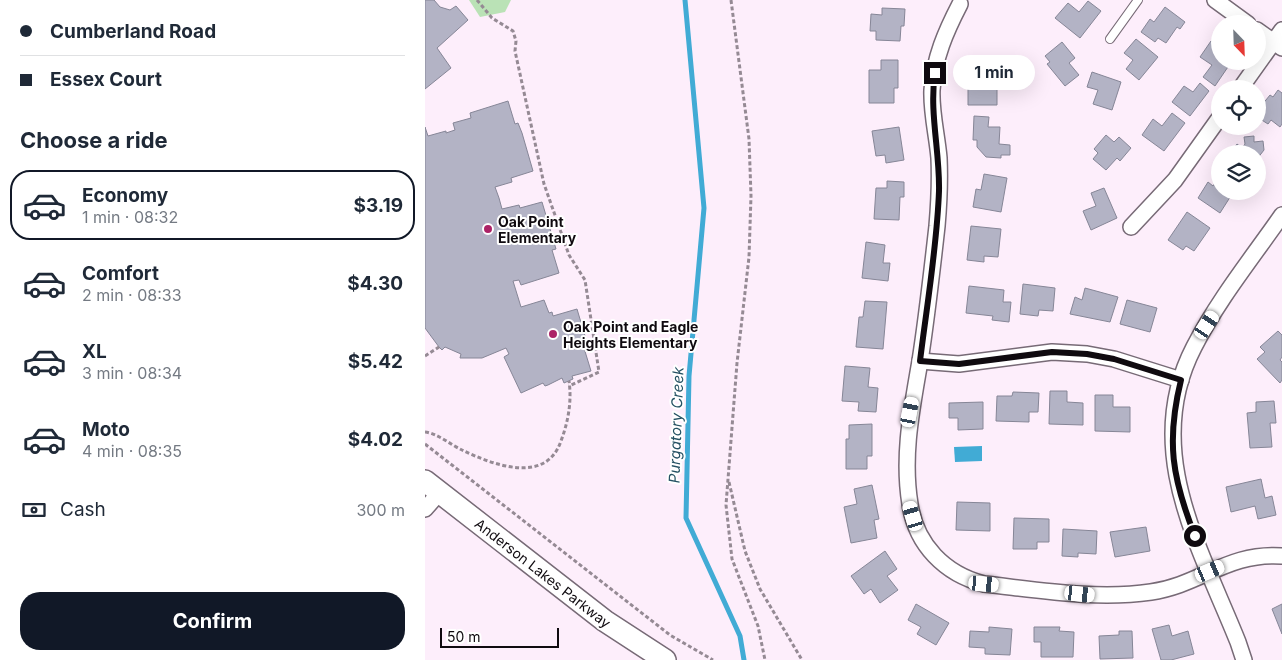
<!DOCTYPE html>
<meta charset="utf-8">
<style>
:root{--surface:#fff;--page:#f6f6f7;--text:#1f2937;--muted:#747a83;--line:#e0e1e3;--accent:#111827}
body{margin:0;font-family:Inter,sans-serif;background:var(--page);color:var(--text);height:100vh;display:flex;flex-direction:column;font-size:19px;white-space:nowrap}
*{box-sizing:border-box;margin:0}
p{font-size:16px;color:var(--muted)}
.icon{flex:none;width:28px;height:28px;fill:none;stroke:currentColor;stroke-width:2;stroke-linecap:round;stroke-linejoin:round}
.map{position:relative;flex:1;overflow:hidden}
.panel{display:flex;flex-direction:column;background:var(--surface);width:425px}
.panel>*{flex:none}
.guide{display:grid;align-content:center;height:110px;padding:0 20px;background:var(--surface)}
.needle{width:32px;rotate:157deg}
.tools{position:absolute;left:786px;top:15px;display:grid;gap:10px}
.tools a{display:grid;place-items:center;width:55px;height:55px;border-radius:50%;background:var(--surface);box-shadow:0 5px 20px #0002;font-size:25px}
.scale{position:absolute;left:15px;bottom:12px;width:119px;box-sizing:border-box;padding-left:5px;border:2px solid #0f0a0f;border-top:0;font-size:14px;line-height:18px;white-space:nowrap;color:#0f0a0f;-webkit-text-stroke:4px #fff;paint-order:stroke}
.end{position:absolute;width:22px;height:22px;margin:-11px;border:6px solid #0f0a0f;background:#fff;box-shadow:0 0 0 2px #fff}
.from{border-radius:50%}
.bubble{position:absolute;height:35px;border-radius:18px;background:var(--surface);box-shadow:0 5px 20px #0002;font-size:16px;font-weight:700;line-height:35px;text-align:center}
.car{position:absolute;width:15px;height:30px;margin:-15px -8px;border-radius:6px;box-shadow:0 0 4px 1px #0007;background:linear-gradient(#fff 24%,#345 0 40%,#fff 0 76%,#345 0 86%,#fff 0)}
.guide b{display:flex;align-items:center;gap:18px;height:48px;font-size:19px}
.guide b+b{border-top:1px solid var(--line)}
.guide i{width:12px;height:12px;background:var(--text)}
ul{padding:0;list-style:none}
li{display:flex;align-items:center;gap:15px;height:70px;margin:0 10px 8px;padding:0 10px;border:2px solid transparent;border-radius:20px}
li div{flex:1}
li b{display:block;font-size:19px}
li em{font-style:normal;font-weight:700}
li.current{border-color:var(--accent)}
li>.icon{width:45px;height:45px;stroke-width:1.5}
h2{padding:0 20px;font-size:22px;line-height:60px}
.pay{display:flex;align-items:center;gap:12px;height:55px;padding:0 20px;font-size:19px}
.pay p{margin-inline-start:auto}
.primary-button{display:flex;gap:10px;margin-top:auto;padding:10px 20px}
.primary-button a{flex:1;height:58px;border-radius:20px;background:var(--accent);color:#fff;font-size:20px;font-weight:700;line-height:58px;text-align:center}
main{display:flex;flex:1;min-height:0}
.map>svg:first-child{display:block}
.green{fill:#bae2b6}
.water{fill:#41abd5}
.lines{fill:none;stroke-linecap:round;stroke-linejoin:round}
.stream{stroke:#41abd5;stroke-width:5}
.building{fill:#b3b3c5;stroke:#868697}
.lane-casing{stroke:#776a76;stroke-width:10}
.street-casing{stroke:#776a76;stroke-width:18}
.secondary-casing{stroke:#776a76;stroke-width:24}
.path{stroke:#958a94;stroke-width:3;stroke-dasharray:4 2.5;stroke-linecap:butt}
.lane{stroke:#fff;stroke-width:8}
.street{stroke:#fff;stroke-width:15}
.secondary{stroke:#fff;stroke-width:21}
.route{stroke:#0f0a0f;stroke-width:6}
.poi-dot{fill:#ac2367;stroke:#fff;stroke-width:2}
.labels{text-anchor:middle;dominant-baseline:central;stroke-width:4;stroke-linejoin:round;paint-order:stroke}
.poi-label{font-size:14px;font-weight:bold;fill:#0f0a0f;stroke:#fff;text-anchor:start}
.street-label{font-size:14px;fill:#0f0a0f;stroke:#fff}
.water-label{font-size:15px;font-style:italic;fill:#255163;stroke:#fff}
</style>
<main>
<section class="panel">
<div class="guide">
<b><i class="from"></i>Cumberland Road</b>
<b><i></i>Essex Court</b>
</div>
<h2>Choose a ride</h2>
<ul>
<li class="current"><svg class="icon" aria-label="car" viewBox="0 0 24 24"><path d="M5 17H2v-5l4-1 3-4h7l3 4 3 1v5h-3M9 17h6M6 11h13"/><circle cx="7" cy="17" r="2"/><circle cx="17" cy="17" r="2"/></svg><div><b>Economy</b><p>1 min · 08:32</p></div><em>$3.19</em></li>
<li><svg class="icon" aria-label="car" viewBox="0 0 24 24"><path d="M5 17H2v-5l4-1 3-4h7l3 4 3 1v5h-3M9 17h6M6 11h13"/><circle cx="7" cy="17" r="2"/><circle cx="17" cy="17" r="2"/></svg><div><b>Comfort</b><p>2 min · 08:33</p></div><em>$4.30</em></li>
<li><svg class="icon" aria-label="car" viewBox="0 0 24 24"><path d="M5 17H2v-5l4-1 3-4h7l3 4 3 1v5h-3M9 17h6M6 11h13"/><circle cx="7" cy="17" r="2"/><circle cx="17" cy="17" r="2"/></svg><div><b>XL</b><p>3 min · 08:34</p></div><em>$5.42</em></li>
<li><svg class="icon" aria-label="car" viewBox="0 0 24 24"><path d="M5 17H2v-5l4-1 3-4h7l3 4 3 1v5h-3M9 17h6M6 11h13"/><circle cx="7" cy="17" r="2"/><circle cx="17" cy="17" r="2"/></svg><div><b>Moto</b><p>4 min · 08:35</p></div><em>$4.02</em></li>
</ul>
<div class="pay"><svg class="icon" aria-label="cash" viewBox="0 0 24 24"><path d="M3 7h18v10H3z"/><circle cx="12" cy="12" r="2"/></svg>Cash<p>300 m</p></div>
<div class="primary-button"><a>Confirm</a></div>
</section>
<div class="map">
<svg width="857" height="660" viewBox="0 0 857 660">
<rect width="100%" height="100%" fill="#fdeefb"/>
<path class="green" d="M44 0H86L80 12 55 17Z"/>
<path class="water" d="M557 446V461L530 462 529 447Z"/>
<g class="lines">
<path class="stream" d="M260 0 279 208 264 376 261 518 315 636 319 660"/>
</g>
<g class="building">
<path d="M0 0H9L15 7 25 10 31 6 43 20 12 48 26 68 0 89Z"/>
<path d="M663 1 676 11 655 38 630 18 643 3 654 12Z"/>
<path d="M740 7 760 22 755 29 752 27 741 43 733 38 730 42 716 32 725 19 729 22Z"/>
<path d="M457 8 480 9 479 26H476L475 41 451 40V31H445L446 14 457 15Z"/>
<path d="M711 39 733 57 714 80 701 69 708 60 699 53Z"/>
<path d="M786 41 795 47V61H807L790 86 778 77 787 65 775 57Z"/>
<path d="M637 42 650 58 644 63 654 75 640 86 622 64 625 62 620 56Z"/>
<path d="M456 60H473V88H469V103H444V70H456Z"/>
<path d="M557 69 562 74 566 70 572 76V105H543V87H555V81L550 75Z"/>
<path d="M667 72 696 82 687 110 668 104 673 90 662 87Z"/>
<path d="M775 83 784 91 765 116 747 102 759 86 768 92Z"/>
<path d="M853 90 857 93V124L855 127 846 120 843 124 832 117V111L845 95 848 97Z"/>
<path d="M83 101 90 124 93 123 97 133 108 171 86 178 87 182 70 187 74 198 77 209 94 205 95 208 117 202 131 249 127 250 134 273 96 285 94 280 88 281 96 307 119 300 124 313 127 312 128 316 152 309 163 346 159 348 166 371 147 376 148 379 139 383 137 378 123 385 120 386 118 383 96 393 79 357 84 354 81 348 57 358H35L36 354 20 347 17 350 14 347 0 328V127L3 136 21 131V133L30 130 28 123 46 118 45 113Z"/>
<path d="M747 113 760 123 739 151 717 135 728 119 737 126Z"/>
<path d="M549 116 564 117 563 127H575L574 144 585 145V155H576V158L561 157 552 147V140H548Z"/>
<path d="M474 127 479 160 461 163 460 155 451 156 447 131Z"/>
<path d="M681 135 689 142 694 137 706 148 695 161 692 158 681 170 668 159 673 153 669 149Z"/>
<path d="M829 136V142L838 141 839 150 832 159V154H805L812 144 817 148 820 144 819 137Z"/>
<path d="M559 174 582 178 576 212 548 207 551 189 556 190Z"/>
<path d="M795 176V191H809L795 213 773 198 783 182 788 186Z"/>
<path d="M462 181 479 182V197H475L474 220 449 219 451 188H462Z"/>
<path d="M679 188 692 218 666 230 658 211 671 206 666 193Z"/>
<path d="M762 212 785 228 769 251 761 246 758 250 743 240Z"/>
<path d="M546 226 576 229 573 257 559 256V262L542 260Z"/>
<path d="M441 242 460 245 458 263H465L463 281 437 278Z"/>
<path d="M598 284 630 288 628 311 614 310 613 316 595 314Z"/>
<path d="M544 286 579 290 578 302H586L584 322 567 320 568 316 541 313Z"/>
<path d="M660 288 693 297 685 322 645 314 650 297 657 300Z"/>
<path d="M702 300 732 308 725 332 695 324Z"/>
<path d="M440 301 462 302 458 349 431 347 434 317H438Z"/>
<path d="M853 331 857 335V357L855 360 857 362V380L855 383 832 359 840 352 835 347Z"/>
<path d="M420 366 445 368 443 387 453 388 451 412 433 411 434 402 417 401Z"/>
<path d="M625 391H642V402L658 403V425L624 424Z"/>
<path d="M588 392 614 393 613 412H604V422L571 421 572 396H587Z"/>
<path d="M670 395H688V407H705V432L670 431Z"/>
<path d="M849 401 851 423H845L847 447 825 448 822 413 831 412V402Z"/>
<path d="M558 402V429L533 430V418H524V403Z"/>
<path d="M447 424V456H442V469H421V439H424V425Z"/>
<path d="M836 479 840 498 847 496 851 515 833 519 830 506 806 512 801 487Z"/>
<path d="M447 485 454 519 449 520 452 538 426 543 419 507 432 504 429 489Z"/>
<path d="M532 502 565 503V531L531 530Z"/>
<path d="M589 518 624 519V542H612V549H588Z"/>
<path d="M721 527 725 551 690 557 685 532Z"/>
<path d="M638 529 672 531 671 554 653 553V557L637 556Z"/>
<path d="M460 551 472 569 462 576 473 590 455 603 446 589 439 594 426 576Z"/>
<path d="M491 604 524 623 511 645 492 634 496 627 483 620Z"/>
<path d="M857 604V634L847 609Z"/>
<path d="M744 625 747 636 763 631 769 654 746 660H736L727 629Z"/>
<path d="M564 627 587 629 585 655 560 654V648L544 647 545 631 564 632Z"/>
<path d="M609 627H635L634 631 649 632 648 657H616V642H609Z"/>
<path d="M694 631H707L708 658 675 659 674 636 694 635Z"/>
</g>
<g class="lines">
<defs>
<path id="lane" d="M685 39 713 0"/>
<g id="street">
<path d="M790 0 823 24"/>
<path d="M535 4C521 31 509 58 507 90 506 112 512 135 514 158 515 180 514 203 512 226 507 271 502 316 495 361 487 408 477 455 485 504 491 545 520 574 559 584 614 590 672 600 726 592 775 585 803 552 857 556"/>
<path d="M832 30 857 48"/>
<path d="M815 89 857 30"/>
<path d="M706 227 750 180 795 117"/>
<path d="M495 361 534 364 627 352 662 354 689 359 756 380"/>
<path d="M0 509 15 492"/>
<path d="M819 660 813 642C775 547 716 449 769 347 793 300 827 258 857 215"/>
</g>
<path id="secondary" d="M0 481 180 621 240 660"/>
</defs>
<use href="#lane" class="lane-casing"/>
<use href="#street" class="street-casing"/>
<use href="#secondary" class="secondary-casing"/>
<g class="path">
<path d="M52 0 67 18 88 31 91 41 90 51 119 184 144 255 160 280 174 372 144 386"/>
<path d="M306 0 324 139 326 196 324 257 312 363 301 505 307 559 333 626 340 660"/>
<path d="M0 356 14 347"/>
<path d="M0 432C12 433 26 445 37 450 68 465 121 485 136 441 143 422 147 402 144 381"/>
<path d="M0 444 245 635 288 660"/>
<path d="M304 482 320 551 335 589 377 660"/>
</g>
<use href="#lane" class="lane"/>
<use href="#street" class="street"/>
<use href="#secondary" class="secondary"/>
</g>
<g class="lines">
<path class="route" d="M510 73C504 112 515 152 514 191 512 247 502 304 495 361L534 364 627 352 662 354 689 359 756 380C741 441 747 478 770 536"/>
</g>
<g class="poi-dot">
<circle cx="63" cy="229" r="5"/>
<circle cx="128" cy="334" r="5"/>
</g>
<g class="labels">
<g class="poi-label">
<text x="73" y="221">Oak Point<tspan x="73" dy="16">Elementary</tspan></text>
<text x="138" y="326">Oak Point and Eagle<tspan x="138" dy="16">Heights Elementary</tspan></text>
</g>
<g class="street-label">
<text transform="translate(118 573) rotate(38)">Anderson Lakes Parkway</text>
</g>
<g class="water-label">
<text transform="translate(251 425) rotate(-88)">Purgatory Creek</text>
</g>
</g>
</svg>
<div class="tools">
<a><svg class="needle" viewBox="-14 -14 28 28"><path d="M0-13l5 13h-10z" fill="#e53935"/><path d="M0 13l5-13h-10z" fill="#747a83"/></svg></a>
<a><svg class="icon" aria-label="locate" viewBox="0 0 24 24"><circle cx="12" cy="12" r="6"/><path d="M12 2v4M12 18v4M2 12h4M18 12h4"/></svg></a>
<a><svg class="icon" aria-label="layers" viewBox="0 0 24 24"><path d="M12 4l9 5-9 5-9-5zM3 14l9 5 9-5"/></svg></a>
</div>
<div class="scale">50 m</div>
<i class="end from" style="left:770px;top:536px"></i>
<i class="end" style="left:510px;top:73px"></i>
<div class="bubble" style="left:528px;top:55px;width:82px">1 min</div>
<i class="car" style="left:782px;top:325px;rotate:34deg"></i>
<i class="car" style="left:485px;top:412px;rotate:11deg"></i>
<i class="car" style="left:488px;top:516px;rotate:343deg"></i>
<i class="car" style="left:785px;top:571px;rotate:67deg"></i>
<i class="car" style="left:559px;top:584px;rotate:95deg"></i>
<i class="car" style="left:655px;top:594px;rotate:96deg"></i>
</div>
</main>
